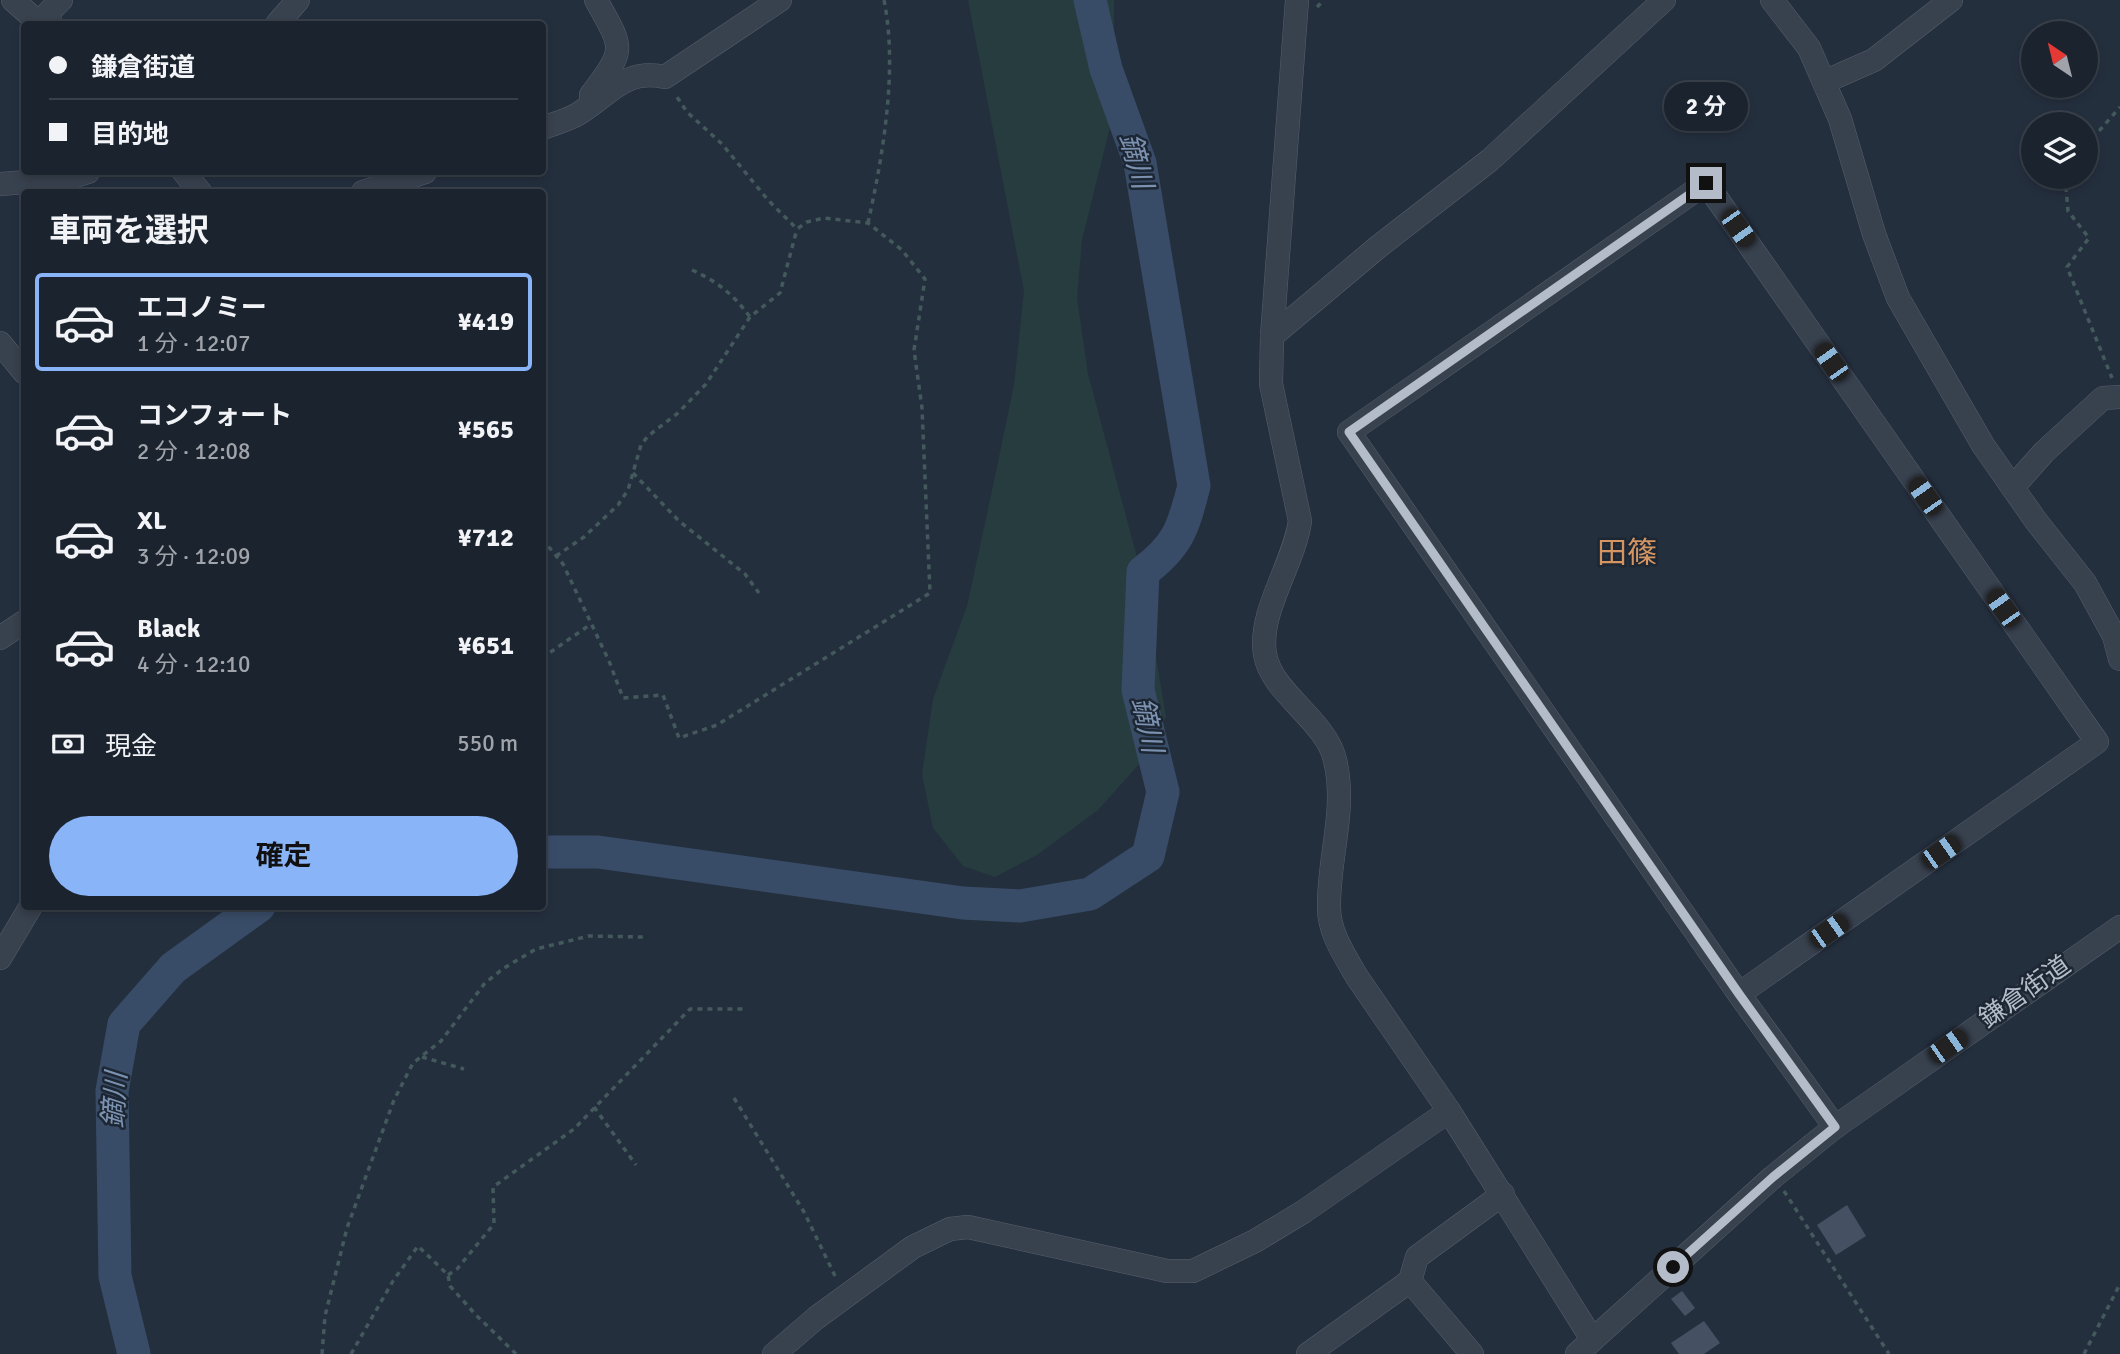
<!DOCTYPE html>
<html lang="ja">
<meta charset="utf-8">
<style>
:root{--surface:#1b232e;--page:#282f3a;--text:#f1f3f6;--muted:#a0a4aa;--line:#39404a;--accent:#8ab4f8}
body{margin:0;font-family:Signika,"Noto Sans JP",sans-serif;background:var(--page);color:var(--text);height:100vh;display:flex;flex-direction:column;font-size:26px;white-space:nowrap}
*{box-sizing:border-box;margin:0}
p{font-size:23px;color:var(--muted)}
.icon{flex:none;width:38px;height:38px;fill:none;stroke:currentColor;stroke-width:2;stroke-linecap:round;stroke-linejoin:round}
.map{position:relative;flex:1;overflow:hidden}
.drawer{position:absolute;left:21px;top:189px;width:525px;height:721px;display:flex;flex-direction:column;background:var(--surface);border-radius:7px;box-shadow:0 4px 10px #0003,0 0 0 2px var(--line)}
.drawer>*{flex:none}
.banner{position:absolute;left:21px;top:21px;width:525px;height:154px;border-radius:7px;box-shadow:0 4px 10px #0003,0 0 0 2px var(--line);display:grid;align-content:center;height:154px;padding:0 28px;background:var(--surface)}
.needle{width:46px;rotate:325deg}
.buttons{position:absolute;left:2021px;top:21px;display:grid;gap:14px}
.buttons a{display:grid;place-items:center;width:77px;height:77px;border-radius:50%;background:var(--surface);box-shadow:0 4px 10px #0003,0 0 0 2px var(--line);font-size:35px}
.end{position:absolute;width:32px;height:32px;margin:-16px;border:9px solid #b4bcc9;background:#111;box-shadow:0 0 0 4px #111}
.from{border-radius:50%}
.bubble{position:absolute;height:49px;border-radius:24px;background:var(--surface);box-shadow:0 4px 10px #0003,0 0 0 2px var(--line);font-size:23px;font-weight:700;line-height:49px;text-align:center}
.car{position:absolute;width:21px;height:42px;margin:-21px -10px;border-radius:9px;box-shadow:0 0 5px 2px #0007;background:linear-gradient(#222 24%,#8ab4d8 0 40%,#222 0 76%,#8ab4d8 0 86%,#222 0)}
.banner b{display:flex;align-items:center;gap:24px;height:66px;font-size:26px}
.banner b+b{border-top:2px solid var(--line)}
.banner i{width:18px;height:18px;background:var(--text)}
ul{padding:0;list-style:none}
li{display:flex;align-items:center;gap:21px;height:98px;margin:0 14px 10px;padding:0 14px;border:4px solid transparent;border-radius:7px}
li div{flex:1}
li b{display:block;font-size:26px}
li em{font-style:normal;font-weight:700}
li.active{border-color:var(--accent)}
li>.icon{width:63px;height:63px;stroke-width:1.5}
h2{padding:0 28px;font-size:32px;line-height:84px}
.pay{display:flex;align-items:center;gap:18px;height:77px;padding:0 28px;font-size:26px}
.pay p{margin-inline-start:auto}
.action{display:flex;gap:14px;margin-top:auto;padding:14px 28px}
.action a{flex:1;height:80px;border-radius:42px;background:var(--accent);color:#111;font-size:28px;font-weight:700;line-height:80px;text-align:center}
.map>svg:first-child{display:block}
.green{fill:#263c3f}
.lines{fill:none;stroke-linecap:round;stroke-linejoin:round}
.river{stroke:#394c67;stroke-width:33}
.building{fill:#455162}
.minor-casing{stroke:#565f6c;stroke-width:24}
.path{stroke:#44595c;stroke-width:3.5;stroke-dasharray:5 5;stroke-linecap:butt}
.minor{stroke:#38414e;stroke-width:23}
.route{stroke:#b4bcc9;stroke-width:9}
.labels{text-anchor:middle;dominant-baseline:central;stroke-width:5;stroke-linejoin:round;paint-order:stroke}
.street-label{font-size:26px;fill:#b4bcc9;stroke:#1d2633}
.water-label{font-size:28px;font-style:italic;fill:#7c92b1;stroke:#1d2633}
.quarter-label{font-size:30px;fill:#d59563;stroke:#1d2633}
</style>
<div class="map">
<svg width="2120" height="1354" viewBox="0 0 2120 1354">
<rect width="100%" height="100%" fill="#242f3e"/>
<path class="green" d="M968 0H1114V111L1082 240 1077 298 1088 374 1143 580 1166 717 1141 762 1098 810 1037 855 995 877 963 866 933 828 922 774 933 699 967 606 990 500 1014 385 1024 291Z"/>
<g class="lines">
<g class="river">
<path d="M542 852H598L963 903 1020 906 1090 894 1148 856 1163 792 1138 690 1143 572C1179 545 1183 528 1194 486L1140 163 1106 69 1090 0"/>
<path d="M134 1354 115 1276 112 1091 124 1024 173 968 259 906"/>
</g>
</g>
<g class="building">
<path d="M1847 1205 1866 1236 1836 1255 1817 1225Z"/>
<path d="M1682 1291 1695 1308 1685 1316 1671 1299Z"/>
<path d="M1704 1321 1720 1343 1704 1354H1679L1671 1343Z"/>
</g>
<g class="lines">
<defs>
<g id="minor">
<path d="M13 0 40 24"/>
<path d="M1297 0 1272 336 1271 384 1300 521C1294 564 1258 612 1265 654 1271 693 1326 720 1335 760 1347 810 1328 858 1329 908 1329 933 1345 956 1357 977L1449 1111 1592 1339"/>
<path d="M1772 0 1809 48 1840 119 1874 234 1898 298 1983 445 2036 521 2085 583 2114 636 2120 659"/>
<path d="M50 24 49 12 61 0"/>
<path d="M277 24 298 0"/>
<path d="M1824 82 1874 60 1951 0"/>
<path d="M591 95C626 48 624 50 596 0"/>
<path d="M542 128C554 124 568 120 578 114 609 95 625 68 665 77L780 0"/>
<path d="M184 172 200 192"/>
<path d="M0 184 65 179 88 172"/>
<path d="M363 192 425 172"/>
<path d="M1272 336 1378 247 1490 160 1664 0"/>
<path d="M0 343 24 372"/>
<path d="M2013 487 2044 452 2103 398 2120 397"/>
<path d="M0 638 24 622"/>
<path d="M0 958 31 906"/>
<path d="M1739 994 2097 742 1706 183 1349 432 1739 994 1835 1127"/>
<path d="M774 1354 816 1318 913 1247 950 1229 968 1227 1167 1271H1193L1255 1241 1303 1212 1449 1111"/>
<path d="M1308 1354 1410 1281"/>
<path d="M1472 1354 1410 1281 1417 1257 1503 1194"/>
<path d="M1577 1354 1773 1177 1835 1127 2120 927"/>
</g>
</defs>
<use href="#minor" class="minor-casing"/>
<g class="path">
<path d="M1317 7 1324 0"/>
<path d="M2086 146 2120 107"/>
<path d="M2065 177 2068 211 2089 238 2067 267 2112 378"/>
<path d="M868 223C883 155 898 69 884 0"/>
<path d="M692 270C718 282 733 294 750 317"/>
<path d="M633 473 679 521 745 574 759 593"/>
<path d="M542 539 563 564 609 661 623 698 663 695 679 738 717 725 930 593 922 408 914 350 925 279 902 250 868 223 824 218 807 222 797 229 768 200 722 144 687 112 675 94"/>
<path d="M556 556 584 537 618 505 628 490 641 445 648 436 678 413 706 384 750 317 780 293 797 229"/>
<path d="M542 658 591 624"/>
<path d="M422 1057 464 1069"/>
<path d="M734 1098 804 1212 836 1278"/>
<path d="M594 1107 636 1165"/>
<path d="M1784 1191 1889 1354"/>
<path d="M448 1275 457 1269 494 1224 493 1187 574 1129 690 1009H745"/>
<path d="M322 1354 325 1316 347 1228 394 1100 413 1063 441 1041 485 983 504 968 536 949 589 936 644 937"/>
<path d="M351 1354 393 1281 418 1246 448 1275 450 1286 476 1315 516 1354"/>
<path d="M2084 1354 2120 1284"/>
</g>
<use href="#minor" class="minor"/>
</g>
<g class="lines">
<path class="route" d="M1673 1267 1773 1177 1835 1127 1739 994 1349 432 1706 183"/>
</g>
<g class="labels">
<g class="street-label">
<text transform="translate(2025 992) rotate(-35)">鎌倉街道</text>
</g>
<g class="water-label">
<text transform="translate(1136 161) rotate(75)">鏑川</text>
<text transform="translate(1147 725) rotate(78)">鏑川</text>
<text transform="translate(115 1100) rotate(-86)">鏑川</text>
</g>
<g class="quarter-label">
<text x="1627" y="553">田篠</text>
</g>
</g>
</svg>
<div class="buttons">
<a><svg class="needle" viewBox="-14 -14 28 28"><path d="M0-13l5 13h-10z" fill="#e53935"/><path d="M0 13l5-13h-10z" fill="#a0a4aa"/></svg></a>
<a><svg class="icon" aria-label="layers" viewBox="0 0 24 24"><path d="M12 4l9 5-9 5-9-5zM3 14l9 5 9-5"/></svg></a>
</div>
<i class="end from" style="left:1673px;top:1267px"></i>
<i class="end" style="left:1706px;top:183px"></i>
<div class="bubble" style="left:1664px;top:82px;width:84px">2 分</div>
<i class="car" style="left:1738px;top:228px;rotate:145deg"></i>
<i class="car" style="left:1831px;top:362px;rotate:325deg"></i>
<i class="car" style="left:1925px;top:496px;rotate:325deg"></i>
<i class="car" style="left:2003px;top:608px;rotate:325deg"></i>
<i class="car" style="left:1941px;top:852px;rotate:55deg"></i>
<i class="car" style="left:1829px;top:931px;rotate:55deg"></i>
<i class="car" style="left:1948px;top:1046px;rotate:55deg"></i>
<div class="banner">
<b><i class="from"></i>鎌倉街道</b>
<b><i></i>目的地</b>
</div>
<section class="drawer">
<h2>車両を選択</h2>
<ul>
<li class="active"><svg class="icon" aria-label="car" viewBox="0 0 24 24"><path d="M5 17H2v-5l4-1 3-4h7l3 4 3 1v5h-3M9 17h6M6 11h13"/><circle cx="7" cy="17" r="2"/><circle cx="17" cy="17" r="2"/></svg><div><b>エコノミー</b><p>1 分 · 12:07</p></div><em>¥419</em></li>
<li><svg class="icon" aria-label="car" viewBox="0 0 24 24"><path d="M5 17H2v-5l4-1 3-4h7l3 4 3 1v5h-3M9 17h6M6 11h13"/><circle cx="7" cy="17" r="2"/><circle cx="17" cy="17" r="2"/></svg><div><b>コンフォート</b><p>2 分 · 12:08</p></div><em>¥565</em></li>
<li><svg class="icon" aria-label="car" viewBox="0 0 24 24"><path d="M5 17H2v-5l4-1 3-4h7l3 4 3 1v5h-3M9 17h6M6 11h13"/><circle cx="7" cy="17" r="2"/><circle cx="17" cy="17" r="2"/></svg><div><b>XL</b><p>3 分 · 12:09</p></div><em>¥712</em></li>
<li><svg class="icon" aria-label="car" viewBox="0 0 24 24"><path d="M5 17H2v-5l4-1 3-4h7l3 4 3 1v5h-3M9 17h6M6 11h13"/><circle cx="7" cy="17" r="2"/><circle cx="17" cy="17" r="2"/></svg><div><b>Black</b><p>4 分 · 12:10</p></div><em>¥651</em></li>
</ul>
<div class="pay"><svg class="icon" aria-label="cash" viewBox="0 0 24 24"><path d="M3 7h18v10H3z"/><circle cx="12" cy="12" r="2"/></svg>現金<p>550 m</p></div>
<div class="action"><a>確定</a></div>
</section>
</div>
